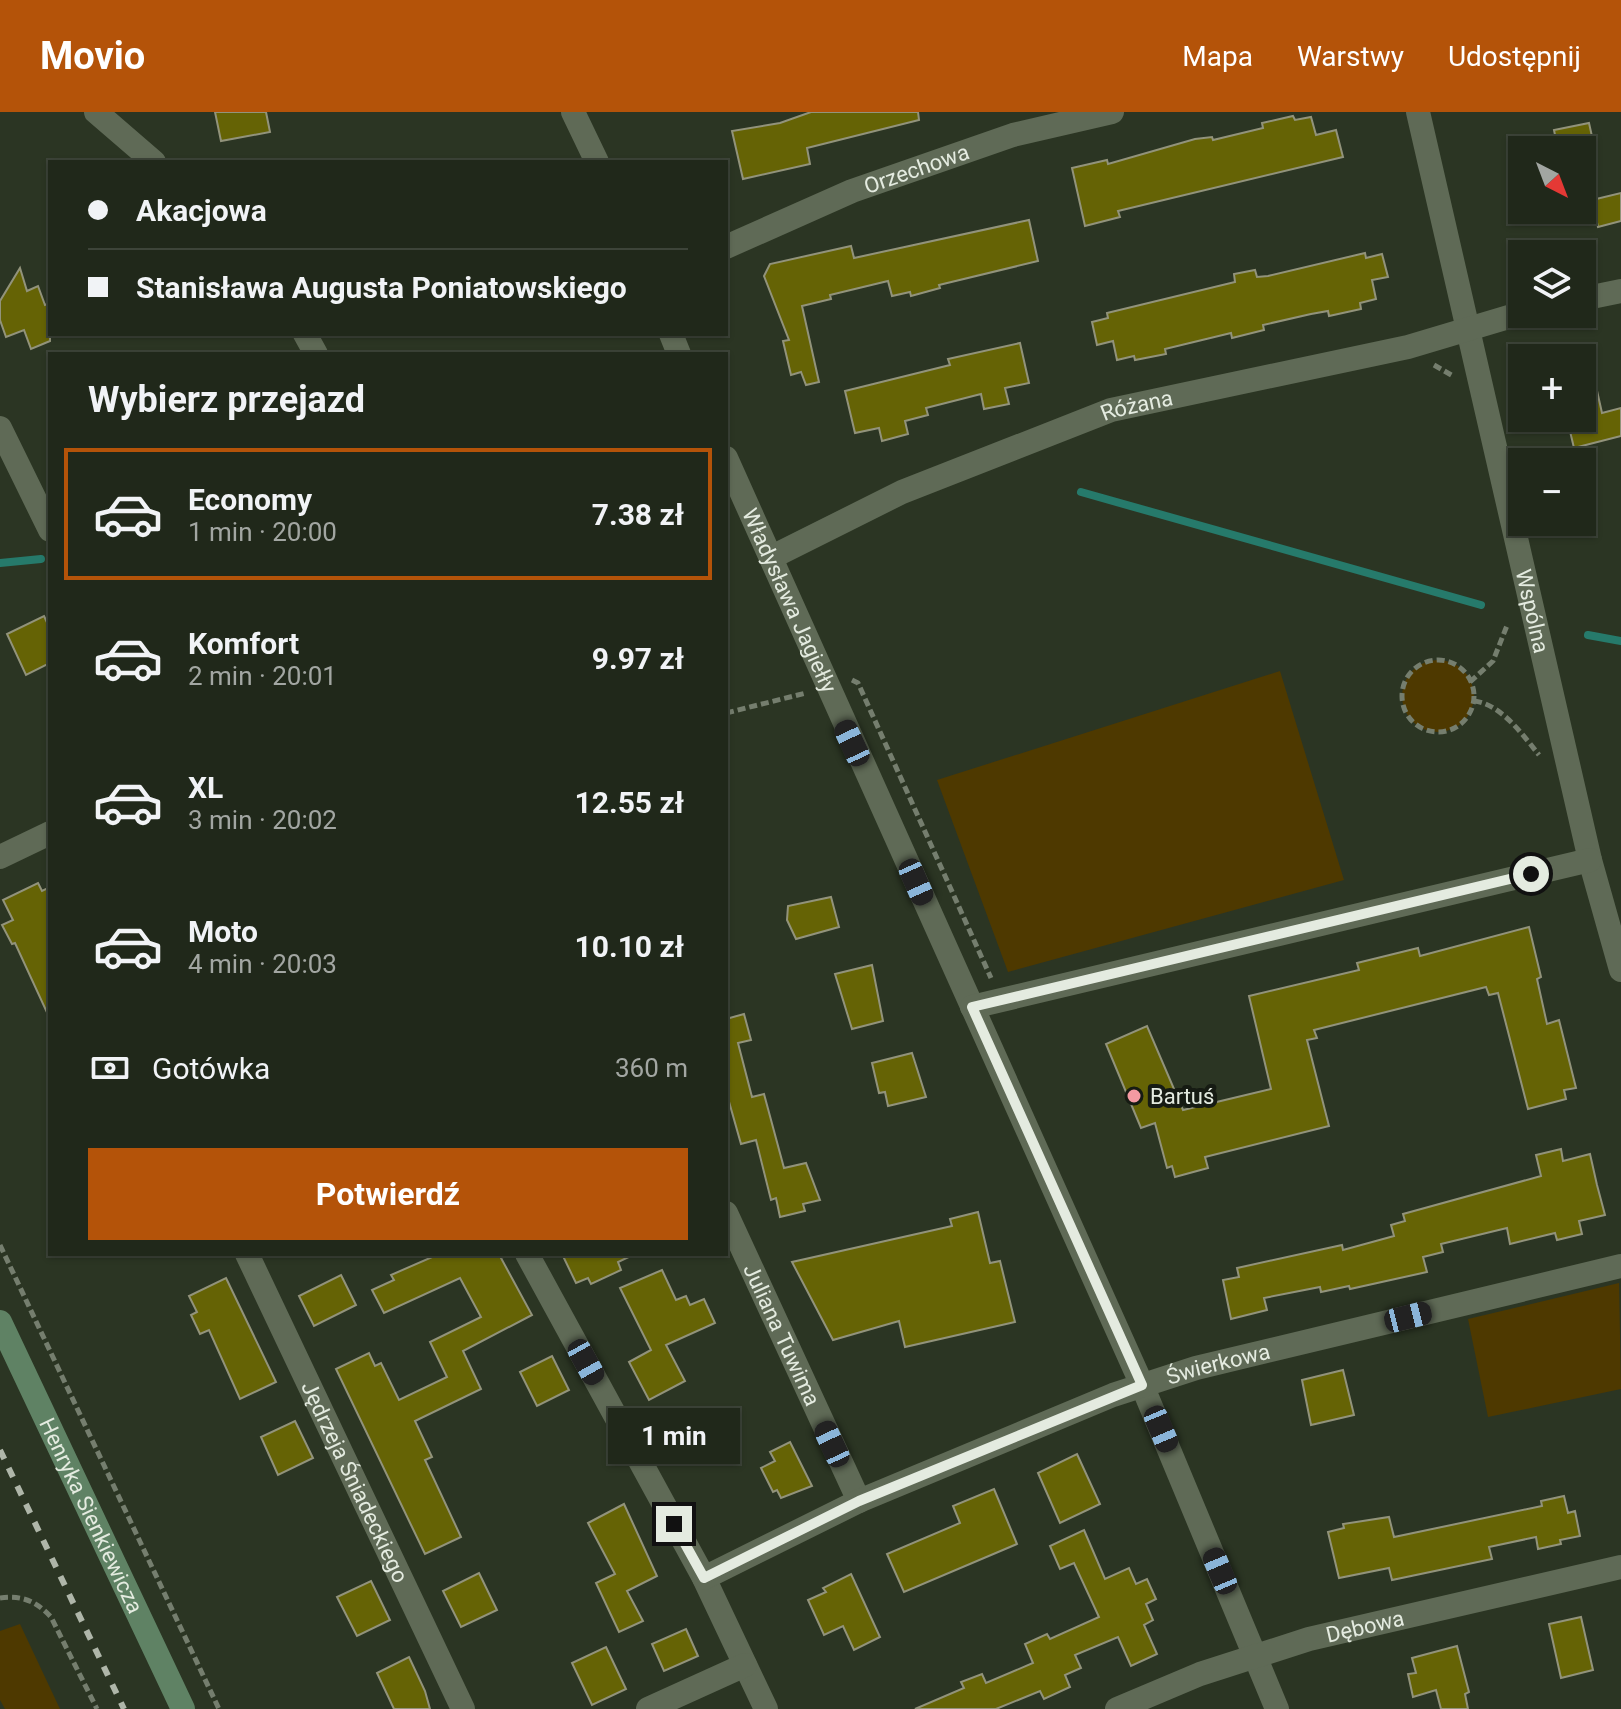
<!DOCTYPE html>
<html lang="pl">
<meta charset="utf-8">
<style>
:root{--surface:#20281a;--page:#2d3427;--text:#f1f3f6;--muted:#a2a6a2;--line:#3d4439;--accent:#b45309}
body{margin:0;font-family:Roboto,sans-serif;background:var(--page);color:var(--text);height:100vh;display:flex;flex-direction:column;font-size:30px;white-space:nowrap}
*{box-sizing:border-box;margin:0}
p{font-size:26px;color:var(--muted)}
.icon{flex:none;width:44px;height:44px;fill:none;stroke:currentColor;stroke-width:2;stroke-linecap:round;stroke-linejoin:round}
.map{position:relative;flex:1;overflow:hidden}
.panel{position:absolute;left:48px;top:240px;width:680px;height:904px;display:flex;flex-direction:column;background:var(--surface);border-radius:0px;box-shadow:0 2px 6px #0004,0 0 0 2px var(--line)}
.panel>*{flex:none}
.guide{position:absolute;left:48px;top:48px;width:680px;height:176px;border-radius:0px;box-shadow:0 2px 6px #0004,0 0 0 2px var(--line);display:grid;align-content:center;height:176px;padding:0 40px;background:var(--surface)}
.needle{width:52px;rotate:138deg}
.controls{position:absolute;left:1508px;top:24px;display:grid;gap:16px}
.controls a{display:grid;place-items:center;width:88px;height:88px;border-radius:0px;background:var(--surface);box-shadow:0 2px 6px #0004,0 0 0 2px var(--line);font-size:40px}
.end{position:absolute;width:36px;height:36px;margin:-18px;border:10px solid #e4ebe0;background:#111;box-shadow:0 0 0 4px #111}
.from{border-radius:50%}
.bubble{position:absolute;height:56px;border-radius:0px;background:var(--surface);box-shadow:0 2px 6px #0004,0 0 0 2px var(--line);font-size:26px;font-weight:700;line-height:56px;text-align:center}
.car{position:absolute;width:24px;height:48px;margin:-24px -12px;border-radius:10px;box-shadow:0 0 6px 2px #0007;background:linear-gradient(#222 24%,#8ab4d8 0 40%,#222 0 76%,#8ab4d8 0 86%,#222 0)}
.guide b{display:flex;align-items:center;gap:28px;height:76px;font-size:30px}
.guide b+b{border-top:2px solid var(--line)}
.guide i{width:20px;height:20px;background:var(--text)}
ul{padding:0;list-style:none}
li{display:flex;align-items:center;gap:24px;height:132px;margin:0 16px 12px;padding:0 24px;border:4px solid transparent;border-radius:0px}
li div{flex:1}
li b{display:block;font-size:30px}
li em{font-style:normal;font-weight:700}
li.on{border-color:var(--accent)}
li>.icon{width:72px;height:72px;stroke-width:1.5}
h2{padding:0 40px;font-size:36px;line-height:96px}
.pay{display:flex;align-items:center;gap:20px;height:88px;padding:0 40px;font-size:30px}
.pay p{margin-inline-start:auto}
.primary-button{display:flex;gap:16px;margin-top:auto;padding:16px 40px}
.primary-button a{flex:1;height:92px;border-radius:0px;background:var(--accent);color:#fff;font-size:32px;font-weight:700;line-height:92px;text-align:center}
header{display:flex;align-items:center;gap:48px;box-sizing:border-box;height:112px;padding:0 40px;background:var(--accent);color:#fff}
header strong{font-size:38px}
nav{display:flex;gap:44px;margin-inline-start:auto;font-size:28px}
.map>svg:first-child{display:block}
.green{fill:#4e3900}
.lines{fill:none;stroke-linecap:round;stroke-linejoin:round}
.stream{stroke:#267a6b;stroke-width:8}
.building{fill:#656305;stroke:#92937b;stroke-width:2}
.path{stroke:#757e6e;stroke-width:5;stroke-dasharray:8 4;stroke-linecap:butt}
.street{stroke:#5f6a56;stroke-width:24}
.secondary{stroke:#5f8264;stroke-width:24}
.rail{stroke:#afb6a9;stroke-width:6;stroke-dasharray:10 10;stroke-linecap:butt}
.route{stroke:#e4ebe0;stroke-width:10}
.poi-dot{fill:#f49aa2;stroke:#161b13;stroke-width:3}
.labels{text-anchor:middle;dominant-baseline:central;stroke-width:8;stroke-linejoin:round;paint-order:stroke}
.street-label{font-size:22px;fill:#e4ebe0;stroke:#161b13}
.poi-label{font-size:22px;fill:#e4ebe0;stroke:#161b13;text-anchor:start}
</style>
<header>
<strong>Movio</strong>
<nav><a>Mapa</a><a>Warstwy</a><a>Udostępnij</a></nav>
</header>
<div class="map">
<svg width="1621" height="1597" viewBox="0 0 1621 1597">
<rect width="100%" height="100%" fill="#2b3523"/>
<g class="green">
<circle cx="1438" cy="584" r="36"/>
<path d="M1280 559 1344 768 1008 860 937 668Z"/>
<path d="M1619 1171 1621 1277 1488 1305 1468 1207Z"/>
<path d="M20 1512 60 1597H5L0 1588V1519Z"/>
</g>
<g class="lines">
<g class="stream">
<path d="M1081 380 1481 493"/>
<path d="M0 451 41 447"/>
<path d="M1588 523 1621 529"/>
</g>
</g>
<g class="building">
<path d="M215 0H266L270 20 221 29Z"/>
<path d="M811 0H918L919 8 807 36 810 52 743 67 732 19 780 11Z"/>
<path d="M1293 4 1295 8 1311 5 1316 23 1336 18 1343 45 1118 99 1120 105 1085 114 1072 56 1107 48 1108 52 1195 27 1212 25 1213 28 1263 16 1262 11Z"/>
<path d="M1589 11 1595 38H1558L1554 18Z"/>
<path d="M1621 81V109L1598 115 1592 88Z"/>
<path d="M1029 108 1038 149 939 173 940 176 911 184 910 180 892 184 888 169 830 183 831 187 802 194 819 270 806 273 801 260 791 263 783 229 789 228 764 164 770 152 851 134 854 146Z"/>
<path d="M1365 141 1366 146 1382 142 1388 165 1372 168 1376 187 1360 191 1361 197 1329 204 1328 199 1311 202 1263 213 1264 218 1232 226 1231 221 1165 237 1166 242 1135 248 1134 244 1117 248 1113 229 1097 233 1092 210 1108 206 1107 201 1235 170 1234 162 1255 158 1257 165 1268 164Z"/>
<path d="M20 156 27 179 38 174 45 193 50 191V229L31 237 24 218 6 225 0 208V189Z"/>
<path d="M1020 231 1029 271 1005 276 1009 292 984 297 981 282 926 296 928 303 905 309 908 322 882 329 879 316 855 321 845 279 950 253 948 247Z"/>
<path d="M1591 252 1602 301 1621 296V324L1574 336 1569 315 1582 312V253Z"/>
<path d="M44 504 50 517V551L26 563 7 522Z"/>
<path d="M38 771 42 779 50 775V907L15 831 12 832 2 813 13 808 3 788Z"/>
<path d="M831 785 839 815 796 827 787 808 788 794Z"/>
<path d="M1529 815 1541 865 1537 867 1547 912 1559 908 1576 976 1564 978 1566 987 1528 997 1498 881 1489 883 1486 875 1314 918 1317 926 1307 928 1329 1014 1205 1045 1208 1056 1175 1065 1172 1054 1167 1056 1155 1011 1141 1016 1106 932 1147 914 1183 998 1271 977 1249 884 1359 858 1357 851 1418 836 1420 844Z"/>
<path d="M872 853 883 909 852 917 835 862Z"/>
<path d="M744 902 751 928 738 931 752 985 764 982 784 1056 806 1051 820 1088 803 1092 805 1099 780 1105 776 1086 771 1088 756 1028 741 1032 726 979V907Z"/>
<path d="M912 941 926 985 888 994 885 980 879 981 872 951Z"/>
<path d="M1561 1037 1563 1049 1590 1042 1597 1073 1605 1103 1579 1109 1582 1122 1557 1128 1555 1121 1510 1132 1507 1116 1441 1132 1443 1140 1423 1145 1427 1160 1350 1177 1349 1174 1321 1180 1320 1175 1264 1186 1267 1198 1231 1207 1223 1168 1239 1165 1237 1156 1342 1133 1343 1138 1394 1124 1391 1113 1405 1109 1403 1102 1541 1064 1536 1043Z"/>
<path d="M978 1100 990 1151 1000 1149 1015 1210 905 1235 899 1209 833 1228 792 1150 952 1114 950 1107Z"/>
<path d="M439 1142H510L501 1146 532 1203 463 1239 481 1277 415 1309 432 1345 425 1348 461 1425 425 1442 336 1257 369 1241 375 1254 381 1251 399 1288 447 1265 430 1230 481 1205 460 1166 384 1201 372 1178 394 1168 391 1163Z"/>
<path d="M562 1142H635L618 1150 621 1158 591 1172 588 1166 576 1171Z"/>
<path d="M662 1158 676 1188 686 1184 690 1193 704 1187 715 1211 666 1233 685 1269 649 1288 629 1250 651 1238 620 1176Z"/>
<path d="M341 1163 356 1193 314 1214 299 1184Z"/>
<path d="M226 1166 276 1270 240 1287 209 1218 200 1222 191 1203 197 1200 189 1184Z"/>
<path d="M552 1244 569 1278 537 1294 520 1260Z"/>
<path d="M1343 1258 1354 1303 1311 1313 1302 1268Z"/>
<path d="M295 1309 313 1346 278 1363 261 1325Z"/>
<path d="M790 1330 812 1374 781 1386 777 1378 773 1380 761 1356 775 1349 770 1340Z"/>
<path d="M1077 1342 1100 1392 1060 1411 1038 1361Z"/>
<path d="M994 1377 1017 1432 904 1480 887 1442 960 1411 953 1394Z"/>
<path d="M1564 1384 1568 1401 1575 1399 1580 1424 1560 1428 1561 1432 1538 1437 1536 1425 1489 1435 1492 1447 1392 1468 1389 1456 1339 1466 1328 1420 1344 1416 1343 1412 1389 1405 1394 1425 1542 1394 1541 1389Z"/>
<path d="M624 1392 657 1464 627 1479 643 1509 619 1520 596 1471 615 1462 588 1411Z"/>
<path d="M1084 1418 1105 1467 1129 1456 1136 1472 1147 1467 1156 1487 1146 1492 1153 1508 1144 1513 1157 1542 1131 1554 1118 1525 1075 1543 1081 1556 1065 1563 1070 1575 1044 1587 1040 1579 996 1597H915L964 1576 961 1570 982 1562 986 1571 1033 1551 1025 1532 1047 1522 1050 1527 1099 1505 1074 1451 1060 1457 1050 1434Z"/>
<path d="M479 1461 497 1498 461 1515 443 1479Z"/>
<path d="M851 1462 880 1525 854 1538 843 1514 824 1523 808 1488 826 1480 823 1476Z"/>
<path d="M371 1469 390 1508 357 1524 337 1485Z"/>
<path d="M1581 1505 1593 1558 1561 1566 1549 1512Z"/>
<path d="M686 1517 698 1544 664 1559 652 1532Z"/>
<path d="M1457 1534 1469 1580 1465 1582 1468 1597H1441L1436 1578 1413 1585 1408 1562 1416 1561 1412 1546Z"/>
<path d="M606 1535 626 1577 592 1593 572 1551Z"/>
<path d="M409 1545 425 1579 430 1597H394L377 1561Z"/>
</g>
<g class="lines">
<g class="path">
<path d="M1434 253 1453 264"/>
<circle cx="1438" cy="584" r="36"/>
<path d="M852 568 858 571 991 866"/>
<path d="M1470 570 1493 549 1508 511"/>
<path d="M1474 589C1501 592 1523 623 1539 643"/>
<path d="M726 601 806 581"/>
<path d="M0 1133 219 1597"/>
<path d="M0 1486C22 1483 36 1489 51 1505L97 1597"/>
</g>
<g class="street">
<path d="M96 0 154 50"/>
<path d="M573 0 597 50"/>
<path id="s1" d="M1418 0 1590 748 1621 858"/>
<path id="s2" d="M726 135 852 79 1013 23 1112 0"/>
<path d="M1582 187 1621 179"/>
<path d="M305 222 316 242"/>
<path d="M671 222 679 242"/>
<path d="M0 316 50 418"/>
<path id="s3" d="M726 346 1142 1273 1277 1597"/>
<path id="s4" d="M772 445 902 380 1111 298 1408 235 1522 201"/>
<path d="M0 745 50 721"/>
<path d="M972 895 1590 748"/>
<path id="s5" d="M726 1101 859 1389"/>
<path id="s6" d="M247 1142 463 1597"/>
<path d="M527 1142 704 1466 766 1597"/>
<path id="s7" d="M704 1466 859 1389 1113 1283 1196 1256 1621 1154"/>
<path d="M648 1597 745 1553"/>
<path id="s8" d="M1117 1597 1200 1562 1309 1527 1621 1455"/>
</g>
<path class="secondary" id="s9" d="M0 1210 183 1597"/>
<path class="rail" d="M0 1338 124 1597"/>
</g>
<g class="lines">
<path class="route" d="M674 1412 704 1466 859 1389 1142 1273 972 895 1531 762"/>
</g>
<circle class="poi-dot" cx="1134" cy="984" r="8"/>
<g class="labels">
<g class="street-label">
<text stroke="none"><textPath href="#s2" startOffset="206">Orzechowa</textPath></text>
<text stroke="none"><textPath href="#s4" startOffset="396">Różana</textPath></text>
<text stroke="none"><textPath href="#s3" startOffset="156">Władysława Jagiełły</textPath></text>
<text stroke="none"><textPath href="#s1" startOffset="512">Wspólna</textPath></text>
<text stroke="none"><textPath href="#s5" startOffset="134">Juliana Tuwima</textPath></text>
<text stroke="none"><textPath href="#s7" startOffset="558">Świerkowa</textPath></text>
<text stroke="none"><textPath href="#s6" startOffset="252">Jędrzeja Śniadeckiego</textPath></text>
<text stroke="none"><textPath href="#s9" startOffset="214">Henryka Sienkiewicza</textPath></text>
<text stroke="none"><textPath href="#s8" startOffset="262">Dębowa</textPath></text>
</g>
<g class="poi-label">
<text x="1150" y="984">Bartuś</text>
</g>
</g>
</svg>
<div class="controls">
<a><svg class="needle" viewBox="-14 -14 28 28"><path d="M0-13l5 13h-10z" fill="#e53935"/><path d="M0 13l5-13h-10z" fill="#a2a6a2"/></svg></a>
<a><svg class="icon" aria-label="layers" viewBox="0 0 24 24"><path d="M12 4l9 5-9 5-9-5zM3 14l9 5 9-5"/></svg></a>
<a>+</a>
<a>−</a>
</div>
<i class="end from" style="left:1531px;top:762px"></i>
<i class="end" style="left:674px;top:1412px"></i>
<div class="bubble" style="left:608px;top:1296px;width:132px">1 min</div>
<i class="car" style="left:852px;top:631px;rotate:335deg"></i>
<i class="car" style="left:916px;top:770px;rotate:156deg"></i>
<i class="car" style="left:1408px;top:1205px;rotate:76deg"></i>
<i class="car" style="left:586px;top:1250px;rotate:151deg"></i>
<i class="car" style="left:1161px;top:1317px;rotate:157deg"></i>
<i class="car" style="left:832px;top:1332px;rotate:335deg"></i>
<i class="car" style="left:1220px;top:1459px;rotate:337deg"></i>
<div class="guide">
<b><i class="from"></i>Akacjowa</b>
<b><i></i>Stanisława Augusta Poniatowskiego</b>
</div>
<section class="panel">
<h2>Wybierz przejazd</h2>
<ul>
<li class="on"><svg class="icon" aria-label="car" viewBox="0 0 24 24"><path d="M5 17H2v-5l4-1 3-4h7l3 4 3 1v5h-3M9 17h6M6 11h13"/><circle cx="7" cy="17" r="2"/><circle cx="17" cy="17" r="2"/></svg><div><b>Economy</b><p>1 min · 20:00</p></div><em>7.38 zł</em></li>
<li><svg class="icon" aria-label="car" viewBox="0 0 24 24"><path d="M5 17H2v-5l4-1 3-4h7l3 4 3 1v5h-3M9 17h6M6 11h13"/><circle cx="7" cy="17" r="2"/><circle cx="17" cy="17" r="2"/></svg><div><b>Komfort</b><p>2 min · 20:01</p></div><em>9.97 zł</em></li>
<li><svg class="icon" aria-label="car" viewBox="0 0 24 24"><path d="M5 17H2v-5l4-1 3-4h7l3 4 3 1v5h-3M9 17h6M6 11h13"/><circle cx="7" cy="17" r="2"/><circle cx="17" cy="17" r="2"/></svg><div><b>XL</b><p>3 min · 20:02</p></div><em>12.55 zł</em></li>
<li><svg class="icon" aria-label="car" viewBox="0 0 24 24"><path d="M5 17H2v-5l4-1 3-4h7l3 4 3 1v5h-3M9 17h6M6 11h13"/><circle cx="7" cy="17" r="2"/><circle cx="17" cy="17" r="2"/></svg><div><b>Moto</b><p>4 min · 20:03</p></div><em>10.10 zł</em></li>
</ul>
<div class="pay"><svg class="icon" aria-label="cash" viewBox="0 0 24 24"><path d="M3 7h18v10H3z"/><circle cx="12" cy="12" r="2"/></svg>Gotówka<p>360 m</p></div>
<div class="primary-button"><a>Potwierdź</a></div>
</section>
</div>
